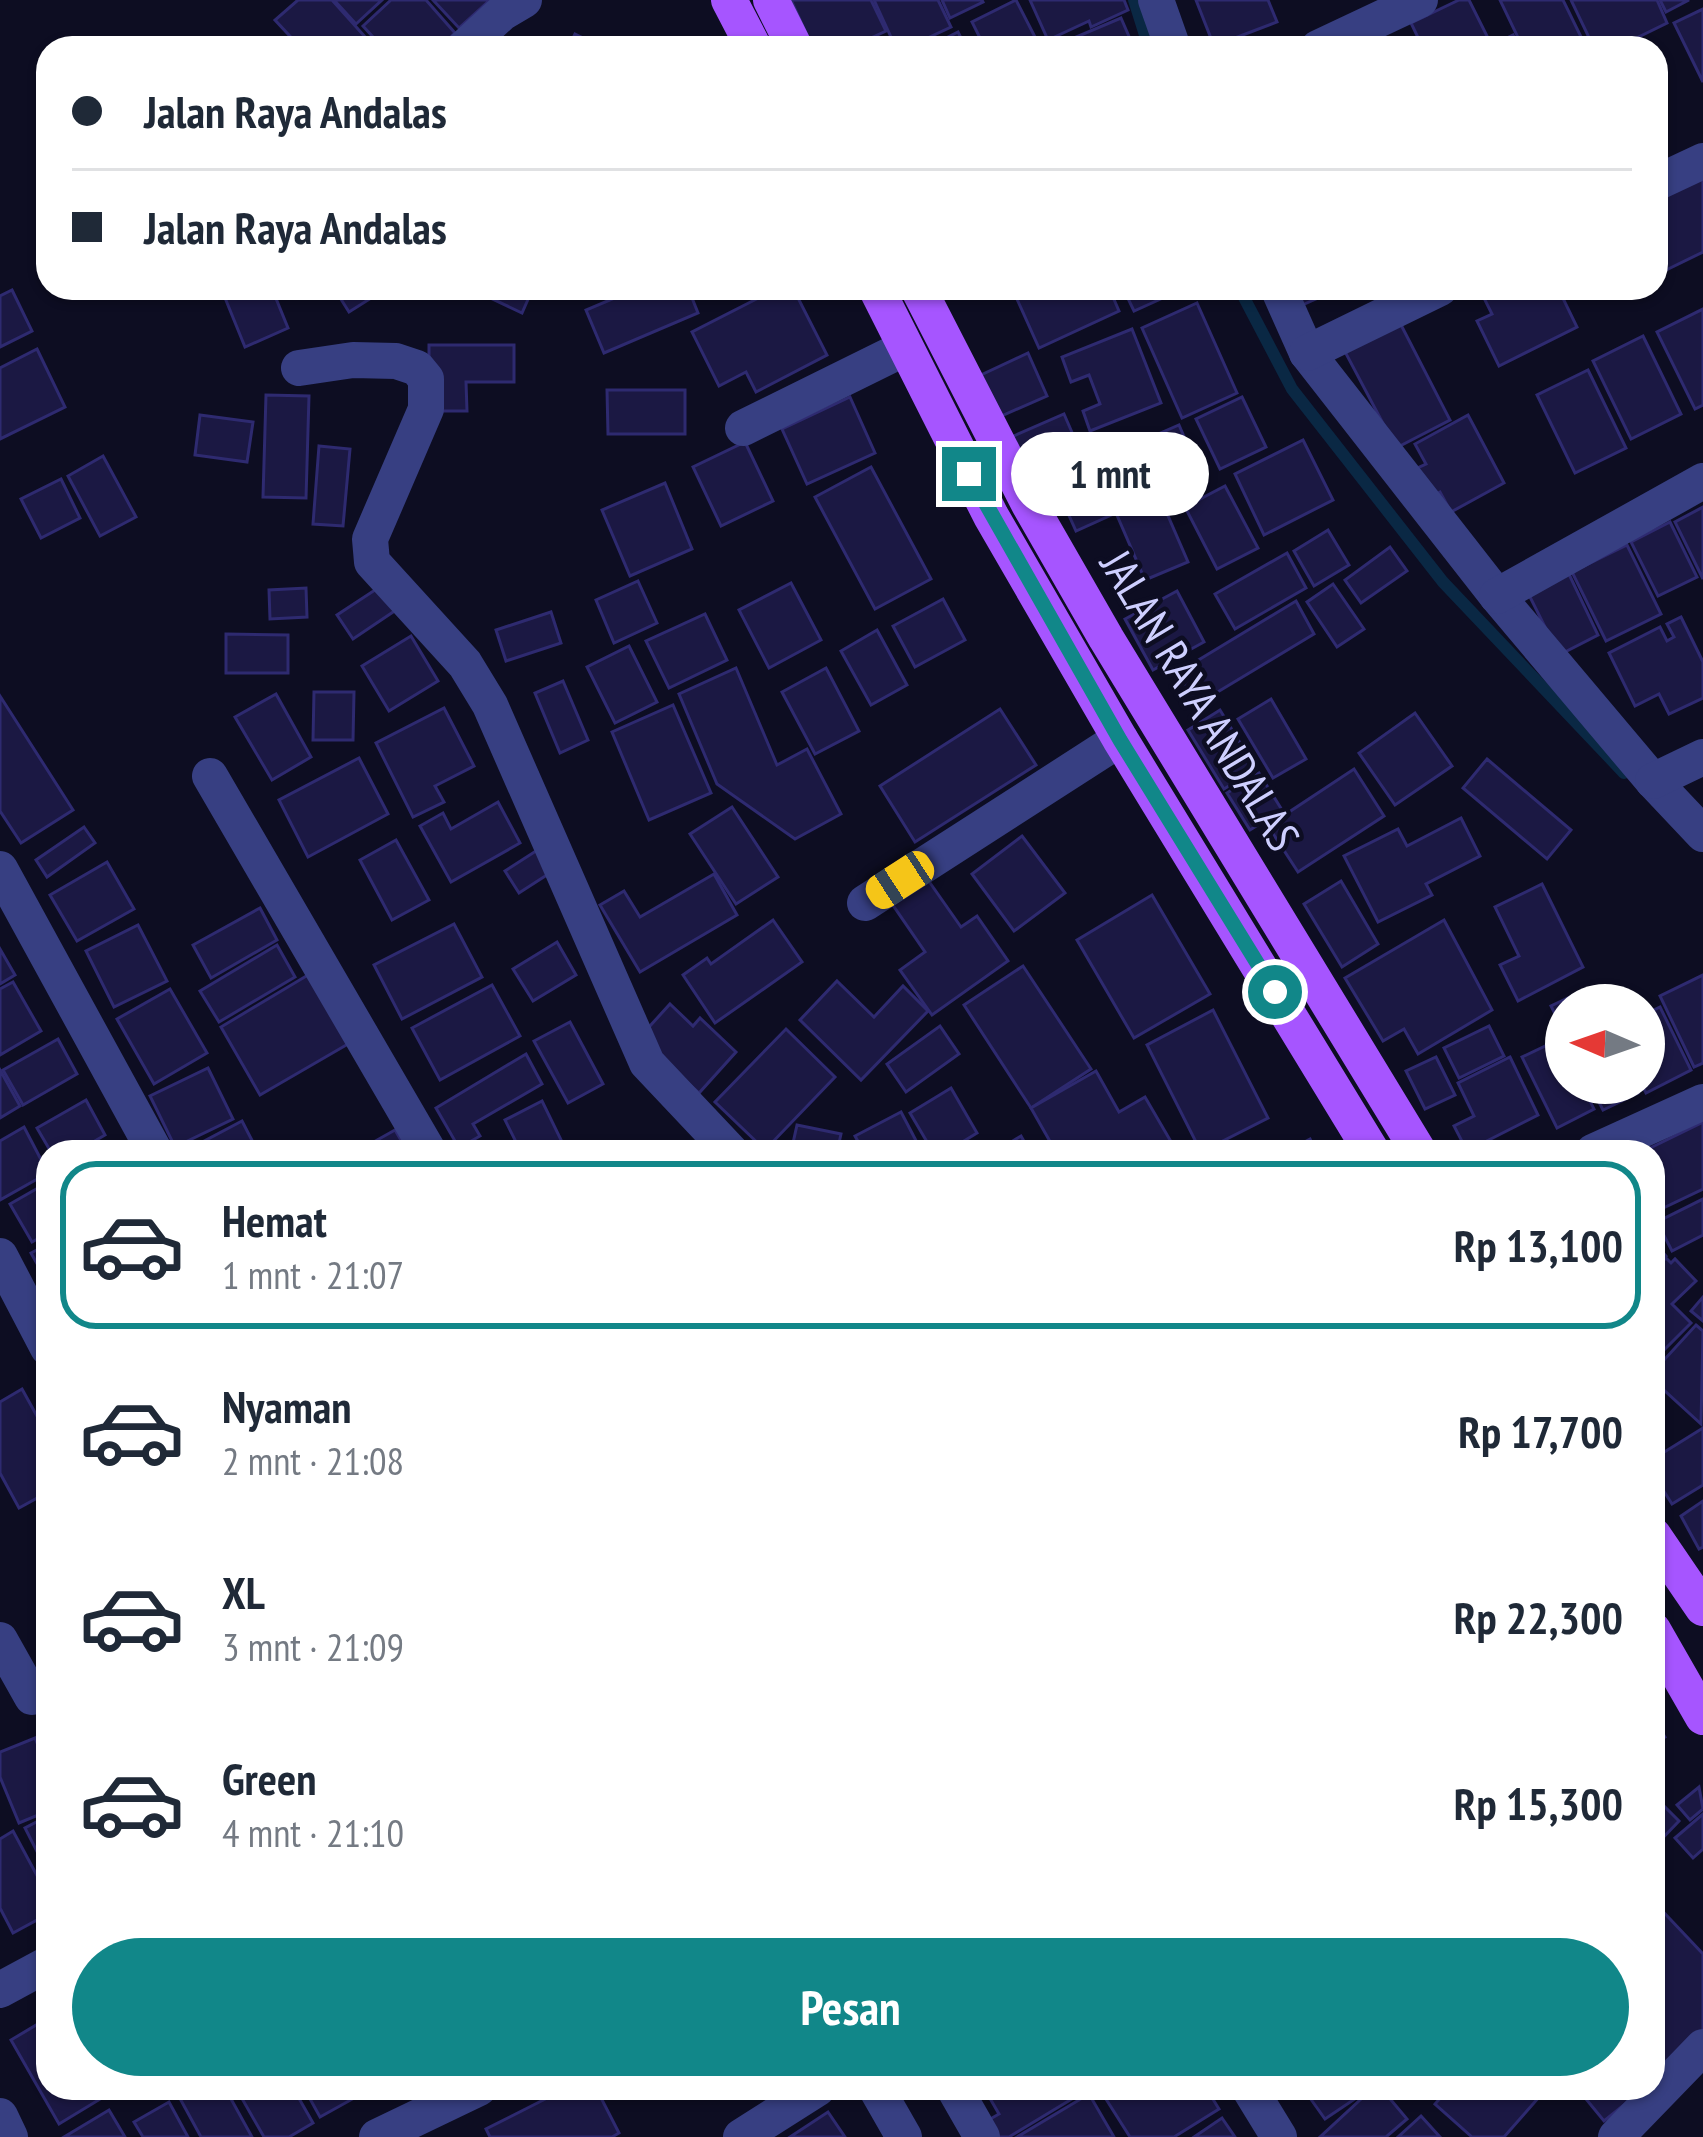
<!DOCTYPE html>
<html lang="id">
<meta charset="utf-8">
<style>
:root{--surface:#fff;--page:#f6f6f7;--text:#1f2937;--muted:#747a83;--line:#e0e1e3;--accent:#118789}
body{margin:0;font-family:"PT Sans Narrow",sans-serif;background:var(--page);color:var(--text);height:100vh;display:flex;flex-direction:column;font-size:45px;white-space:nowrap}
*{box-sizing:border-box;margin:0}
p{font-size:39px;color:var(--muted)}
.icon{flex:none;width:66px;height:66px;fill:none;stroke:currentColor;stroke-width:2;stroke-linecap:round;stroke-linejoin:round}
.map{position:relative;flex:1;overflow:hidden}
.side{position:absolute;left:36px;top:1140px;width:1629px;height:960px;display:flex;flex-direction:column;background:var(--surface);border-radius:36px;box-shadow:0 3px 9px #0004}
.side>*{flex:none}
.banner{position:absolute;left:36px;top:36px;width:1632px;height:264px;border-radius:36px;box-shadow:0 3px 9px #0004;display:grid;align-content:center;height:264px;padding:0 36px;background:var(--surface)}
.needle{width:78px;rotate:272deg}
.tools{position:absolute;left:1545px;top:984px;display:grid;gap:24px}
.tools a{display:grid;place-items:center;width:120px;height:120px;border-radius:50%;background:var(--surface);box-shadow:0 3px 9px #0004;font-size:60px}
.end{position:absolute;width:54px;height:54px;margin:-27px;border:15px solid #118789;background:#fff;box-shadow:0 0 0 6px #fff}
.from{border-radius:50%}
.bubble{position:absolute;height:84px;border-radius:42px;background:var(--surface);box-shadow:0 3px 9px #0004;font-size:39px;font-weight:700;line-height:84px;text-align:center}
.car{position:absolute;width:36px;height:72px;margin:-36px -18px;border-radius:15px;box-shadow:0 0 9px 3px #0007;background:linear-gradient(#f5c518 24%,#345 0 40%,#f5c518 0 76%,#345 0 86%,#f5c518 0)}
.banner b{display:flex;align-items:center;gap:42px;height:114px;font-size:45px}
.banner b+b{border-top:3px solid var(--line)}
.banner i{width:30px;height:30px;background:var(--text)}
ul{padding:21px 0 0;list-style:none}
li{display:flex;align-items:center;gap:36px;height:168px;margin:0 24px 18px;padding:0 12px;border:6px solid transparent;border-radius:36px}
li div{flex:1}
li b{display:block;font-size:45px}
li em{font-style:normal;font-weight:700}
li.current{border-color:var(--accent)}
li>.icon{width:108px;height:108px;stroke-width:1.5}
.action{display:flex;gap:24px;margin-top:auto;padding:24px 36px}
.action a{flex:1;height:138px;border-radius:72px;background:var(--accent);color:#fff;font-size:48px;font-weight:700;line-height:138px;text-align:center}
.map>svg:first-child{display:block}
.lines{fill:none;stroke-linecap:round;stroke-linejoin:round}
.stream{stroke:#0a2844;stroke-width:12}
.building{fill:#1b1843;stroke:#2e2a70;stroke-width:3}
.minor{stroke:#373f82;stroke-width:36}
.major{stroke:#a655ff;stroke-width:36}
.route{stroke:#118789;stroke-width:15}
.labels{text-anchor:middle;dominant-baseline:central;stroke-width:9;stroke-linejoin:round;paint-order:stroke}
.street-label{font-size:45px;fill:#cecfff;stroke:#0d0d22}
</style>
<div class="map">
<svg width="1703" height="2137" viewBox="0 0 1703 2137">
<rect width="100%" height="100%" fill="#0d0d22"/>
<g class="lines">
<g class="stream">
<path d="M1134 0 1149 48"/>
<path d="M1239 288 1292 389 1443 582 1624 773"/>
</g>
</g>
<g class="building">
<path d="M298 0H332L375 48H301L275 20Z"/>
<path d="M334 0H382L356 24Z"/>
<path d="M391 0H426L455 33 439 48H383L363 26Z"/>
<path d="M433 0H490L459 28Z"/>
<path d="M791 0H871L886 31 849 48H813Z"/>
<path d="M874 0H938L951 27 906 48H896Z"/>
<path d="M942 0H982L983 2 950 18Z"/>
<path d="M1016 0 1037 41 1024 48H985L972 22Z"/>
<path d="M1030 0H1124L1128 10 1091 27 1089 21 1048 40Z"/>
<path d="M1196 0H1268L1277 22 1214 46Z"/>
<path d="M1459 0H1469L1490 42 1477 48H1423L1411 23Z"/>
<path d="M1500 0H1563L1586 47 1523 48Z"/>
<path d="M1571 0H1657L1667 23 1616 48H1594Z"/>
<path d="M1660 0H1689L1666 12Z"/>
<path d="M1703 9V82L1674 23Z"/>
<path d="M1121 18 1134 48H1073L1069 40Z"/>
<path d="M958 32 966 48H926Z"/>
<path d="M575 34 604 48H568Z"/>
<path d="M1513 35 1519 48H1486Z"/>
<path d="M1703 170V252L1662 272 1656 260V193Z"/>
<path d="M221 288H296L275 296 288 328 245 347Z"/>
<path d="M334 288H387L349 312Z"/>
<path d="M483 288H533L522 313 480 293Z"/>
<path d="M638 288H688L698 313 604 353 586 310Z"/>
<path d="M778 288H793L827 355 756 392 746 372 719 386 692 332Z"/>
<path d="M1012 288H1109L1119 311 1039 348Z"/>
<path d="M1123 288H1185L1134 311Z"/>
<path d="M1284 288H1341L1293 309Z"/>
<path d="M1479 288H1558L1577 327 1499 366 1477 321 1492 314Z"/>
<path d="M12 290 32 331 0 347V296Z"/>
<path d="M1197 303 1237 393 1182 418 1142 328Z"/>
<path d="M1703 309V405L1695 409 1657 332Z"/>
<path d="M1398 319 1450 420 1396 448 1343 348Z"/>
<path d="M1132 329 1161 403 1090 431 1083 411 1100 404 1089 375 1071 382 1062 357Z"/>
<path d="M1643 336 1681 414 1631 439 1593 361Z"/>
<path d="M429 345H514V382H466L467 411H429Z"/>
<path d="M37 349 65 407 0 439V368Z"/>
<path d="M1028 353 1047 396 999 417 981 375Z"/>
<path d="M1588 370 1626 448 1575 473 1537 395Z"/>
<path d="M607 390H685V434H608Z"/>
<path d="M266 395 309 396 306 498 263 497Z"/>
<path d="M850 397 875 453 807 484 782 429Z"/>
<path d="M1242 397 1266 447 1220 469 1196 419Z"/>
<path d="M1064 414 1084 460 1029 485 1009 438Z"/>
<path d="M200 415 253 422 247 462 195 455Z"/>
<path d="M1468 415 1504 483 1451 512 1440 492 1428 499 1413 470 1426 464 1415 444Z"/>
<path d="M1179 425 1201 476 1159 495 1188 562 1145 580 1116 513 1076 531 1053 480Z"/>
<path d="M1303 440 1333 500 1264 535 1235 474Z"/>
<path d="M745 442 773 501 721 526 693 467Z"/>
<path d="M319 446 350 449 343 526 313 524Z"/>
<path d="M103 456 136 517 100 536 68 476Z"/>
<path d="M871 467 931 579 875 609 815 497Z"/>
<path d="M61 479 80 518 41 538 21 499Z"/>
<path d="M665 483 692 549 630 576 602 510Z"/>
<path d="M1225 486 1258 548 1217 569 1185 507Z"/>
<path d="M1703 507V579L1675 522Z"/>
<path d="M1670 522 1697 577 1658 596 1631 542Z"/>
<path d="M1328 530 1349 565 1314 586 1294 551Z"/>
<path d="M1627 545 1661 614 1606 641 1572 572Z"/>
<path d="M1390 547 1407 571 1361 603 1345 580Z"/>
<path d="M1287 553 1306 588 1235 629 1215 594Z"/>
<path d="M1567 570 1598 635 1559 655 1527 591Z"/>
<path d="M638 581 657 623 614 643 596 600Z"/>
<path d="M791 583 821 640 769 668 739 610Z"/>
<path d="M1333 584 1364 629 1337 647 1307 602Z"/>
<path d="M381 586 396 610 353 639 337 615Z"/>
<path d="M306 588 307 617 270 619 269 590Z"/>
<path d="M1177 591 1204 642 1153 670 1125 619Z"/>
<path d="M943 599 965 640 915 667 893 626Z"/>
<path d="M1296 601 1314 634 1196 705 1177 673Z"/>
<path d="M551 612 561 643 506 661 496 630Z"/>
<path d="M705 614 727 660 669 688 646 641Z"/>
<path d="M1681 617 1703 662V698L1669 714 1659 694 1635 706 1609 653 1660 627 1667 641 1674 637 1667 624Z"/>
<path d="M877 630 907 685 871 705 841 651Z"/>
<path d="M226 634 288 635V673H226Z"/>
<path d="M411 636 438 681 389 711 362 666Z"/>
<path d="M629 646 657 702 615 723 587 667Z"/>
<path d="M736 668 777 765 807 749 841 814 795 839 717 784 679 694Z"/>
<path d="M826 668 859 731 815 754 782 692Z"/>
<path d="M563 681 588 740 560 753 535 693Z"/>
<path d="M314 692H354L353 740H313Z"/>
<path d="M276 694 311 757 272 780 235 717Z"/>
<path d="M0 696 73 810 21 843 0 811Z"/>
<path d="M1271 699 1306 759 1273 778 1238 719Z"/>
<path d="M673 705 711 793 649 820 612 732Z"/>
<path d="M444 708 474 766 435 786 444 802 413 817 376 743Z"/>
<path d="M1000 709 1036 765 915 842 880 786Z"/>
<path d="M1220 710 1256 769 1224 789 1188 730Z"/>
<path d="M1415 713 1452 766 1395 805 1359 753Z"/>
<path d="M359 758 388 814 308 857 279 800Z"/>
<path d="M1487 759 1571 830 1547 859 1463 788Z"/>
<path d="M1354 769 1384 816 1298 872 1268 826Z"/>
<path d="M1259 773 1282 810 1250 830 1227 793Z"/>
<path d="M498 802 520 843 451 882 420 826 443 813 451 829Z"/>
<path d="M732 807 778 877 736 904 690 834Z"/>
<path d="M1461 818 1480 856 1426 884 1432 895 1378 922 1344 856 1398 829 1407 846Z"/>
<path d="M84 827 95 843 47 877 36 860Z"/>
<path d="M1022 836 1065 893 1014 931 972 874Z"/>
<path d="M396 840 429 900 392 920 360 860Z"/>
<path d="M539 849 553 871 519 893 505 871Z"/>
<path d="M107 862 134 909 77 941 50 895Z"/>
<path d="M921 870 961 927 977 916 1008 961 932 1015 900 970 925 952 886 895Z"/>
<path d="M714 874 737 915 640 972 600 905 624 891 640 917Z"/>
<path d="M1341 881 1378 944 1342 967 1304 904Z"/>
<path d="M1542 884 1583 967 1518 1001 1500 965 1519 956 1495 907Z"/>
<path d="M1152 895 1210 994 1134 1038 1077 940Z"/>
<path d="M260 908 277 940 211 978 193 945Z"/>
<path d="M773 920 802 962 715 1023 683 975 707 958 711 964Z"/>
<path d="M1444 920 1492 1010 1418 1054 1404 1029 1383 1041 1345 978Z"/>
<path d="M454 924 482 977 402 1019 374 965Z"/>
<path d="M138 925 167 981 114 1007 86 951Z"/>
<path d="M557 942 576 975 533 1001 513 969Z"/>
<path d="M277 945 295 977 219 1022 200 991Z"/>
<path d="M0 949 15 975 0 984Z"/>
<path d="M1023 966 1091 1069 1031 1108 964 1005Z"/>
<path d="M308 975 348 1044 260 1095 221 1027Z"/>
<path d="M1703 975V1063L1694 1067 1660 996Z"/>
<path d="M837 981 874 1017 903 986 928 1011 861 1080 800 1020Z"/>
<path d="M13 982 41 1031 0 1055V989Z"/>
<path d="M492 985 520 1036 440 1080 412 1028Z"/>
<path d="M170 989 207 1053 154 1084 117 1019Z"/>
<path d="M1587 989 1594 1005H1566V1036L1551 1006Z"/>
<path d="M670 1004 693 1026 700 1018 736 1052 699 1093 639 1038Z"/>
<path d="M1660 1007 1691 1070 1646 1093 1641 1083H1644V1015Z"/>
<path d="M1213 1010 1268 1118 1201 1152 1147 1045Z"/>
<path d="M570 1022 603 1084 568 1103 534 1041Z"/>
<path d="M940 1026 959 1054 906 1092 887 1064Z"/>
<path d="M1489 1026 1504 1056 1459 1078 1444 1048Z"/>
<path d="M786 1029 835 1077 765 1150 715 1102Z"/>
<path d="M58 1039 77 1074 23 1105 3 1070Z"/>
<path d="M1560 1039 1566 1051V1083H1581L1594 1109 1557 1128 1522 1057Z"/>
<path d="M526 1054 542 1084 473 1124 480 1136 459 1148 436 1108Z"/>
<path d="M1436 1057 1455 1095 1425 1109 1406 1071Z"/>
<path d="M1510 1057 1538 1115 1467 1151 1454 1126 1474 1116 1458 1083Z"/>
<path d="M208 1068 233 1119 175 1147 150 1096Z"/>
<path d="M0 1070 20 1106 0 1118Z"/>
<path d="M1096 1071 1119 1112 1145 1097 1177 1152H1056L1031 1108Z"/>
<path d="M1589 1083H1633L1638 1093 1603 1110Z"/>
<path d="M951 1088 977 1133 946 1152H933L910 1113Z"/>
<path d="M86 1100 105 1135 76 1152H51L37 1128Z"/>
<path d="M542 1101 565 1148 557 1152H521L505 1120Z"/>
<path d="M901 1112 922 1152H864L855 1136Z"/>
<path d="M242 1121 258 1152H198L195 1146Z"/>
<path d="M1703 1122V1189L1657 1211 1653 1202V1152H1642Z"/>
<path d="M797 1125 841 1134 837 1152H791Z"/>
<path d="M24 1127 48 1173 0 1200V1141Z"/>
<path d="M395 1130 408 1152H356Z"/>
<path d="M1021 1136 1030 1152H995Z"/>
<path d="M1310 1139 1316 1152H1286Z"/>
<path d="M45 1184 48 1233 32 1242 10 1204Z"/>
<path d="M1703 1199V1235L1672 1251 1657 1222Z"/>
<path d="M1653 1241 1666 1256 1653 1267Z"/>
<path d="M48 1244V1283L31 1253Z"/>
<path d="M1666 1258 1671 1263 1675 1259 1696 1281 1672 1304 1691 1323 1655 1359 1653 1271Z"/>
<path d="M1703 1297V1321L1691 1311Z"/>
<path d="M1696 1325 1703 1331 1701 1424 1653 1380V1372Z"/>
<path d="M22 1389 48 1436V1492L19 1508 0 1473V1402Z"/>
<path d="M1703 1428V1485L1672 1504 1653 1474V1459Z"/>
<path d="M1703 1501V1547L1699 1549 1681 1516Z"/>
<path d="M1653 1718 1665 1737 1653 1745Z"/>
<path d="M35 1738 48 1770V1811L19 1823 0 1777V1752Z"/>
<path d="M1699 1787 1703 1809 1690 1820 1677 1805Z"/>
<path d="M1653 1795 1679 1821 1653 1848Z"/>
<path d="M1703 1814V1849L1693 1858 1675 1838Z"/>
<path d="M48 1816V1873L25 1828Z"/>
<path d="M13 1831 48 1896V1914L13 1933 0 1908V1839Z"/>
<path d="M1653 1901 1703 1954V2035L1669 2067 1653 2050Z"/>
<path d="M48 2018V2088H107L110 2093 59 2124 11 2040Z"/>
<path d="M185 2088H225L252 2137H201L177 2093Z"/>
<path d="M236 2088H293L313 2123 289 2137H264Z"/>
<path d="M304 2088H363L365 2092 320 2117Z"/>
<path d="M567 2088H596L619 2133 612 2137H490L486 2129Z"/>
<path d="M984 2088H1090L1009 2137H994L985 2122 999 2114Z"/>
<path d="M1099 2088H1206L1219 2109 1174 2137H1130Z"/>
<path d="M1325 2088H1371L1325 2119 1310 2098Z"/>
<path d="M1373 2088H1381L1407 2119 1386 2137H1320Z"/>
<path d="M1449 2088H1547L1504 2137H1472L1435 2104Z"/>
<path d="M1577 2088H1645L1604 2121Z"/>
<path d="M1089 2094 1114 2137H1017Z"/>
<path d="M169 2102 188 2137H143L134 2122Z"/>
<path d="M109 2110 125 2137H64Z"/>
<path d="M828 2112 845 2137H790Z"/>
<path d="M1421 2116 1440 2137H1398Z"/>
<path d="M1222 2118 1235 2137H1194Z"/>
</g>
<g class="lines">
<g class="minor">
<path d="M1156 0 1173 48"/>
<path d="M464 48 502 13 524 0"/>
<path d="M1318 48 1420 0"/>
<path d="M1656 183 1703 161"/>
<path d="M1278 288 1307 353 1497 596 1653 781 1703 834"/>
<path d="M1307 353 1440 288"/>
<path d="M299 368 353 360 396 361 417 368 426 379V409L370 539 372 562 465 664 490 705 647 1063 731 1152"/>
<path d="M743 428 905 348"/>
<path d="M1497 596 1703 481"/>
<path d="M210 776 429 1152"/>
<path d="M1653 781 1703 757"/>
<path d="M0 869 155 1152"/>
<path d="M865 903 1120 739"/>
<path d="M1593 1152 1703 1102"/>
<path d="M0 1256 48 1348"/>
<path d="M0 1640 32 1697"/>
<path d="M0 1990 48 1964"/>
<path d="M876 2088 904 2137"/>
<path d="M954 2088 982 2137"/>
<path d="M1249 2088 1279 2137"/>
<path d="M0 2116 10 2137"/>
<path d="M377 2137 479 2088"/>
<path d="M741 2137 818 2088"/>
<path d="M1616 2137 1703 2047"/>
</g>
<g class="major">
<path d="M729 0 754 48"/>
<path d="M771 0 795 48"/>
<path d="M876 288 991 516 1120 739 1372 1152"/>
<path d="M918 288 1029 504 1106 638 1419 1152"/>
<path d="M1653 1535 1703 1608"/>
<path d="M1653 1630 1703 1717"/>
</g>
</g>
<g class="lines">
<path class="route" d="M969 474 1120 740 1275 992"/>
</g>
<g class="labels">
<g class="street-label">
<text transform="translate(1201 700) rotate(59)">JALAN RAYA ANDALAS</text>
</g>
</g>
</svg>
<div class="tools">
<a><svg class="needle" viewBox="-14 -14 28 28"><path d="M0-13l5 13h-10z" fill="#e53935"/><path d="M0 13l5-13h-10z" fill="#747a83"/></svg></a>
</div>
<i class="end from" style="left:1275px;top:992px"></i>
<i class="end" style="left:969px;top:474px"></i>
<div class="bubble" style="left:1011px;top:432px;width:198px">1 mnt</div>
<i class="car" style="left:900px;top:880px;rotate:237deg"></i>
<div class="banner">
<b><i class="from"></i>Jalan Raya Andalas</b>
<b><i></i>Jalan Raya Andalas</b>
</div>
<section class="side">
<ul>
<li class="current"><svg class="icon" aria-label="car" viewBox="0 0 24 24"><path d="M5 17H2v-5l4-1 3-4h7l3 4 3 1v5h-3M9 17h6M6 11h13"/><circle cx="7" cy="17" r="2"/><circle cx="17" cy="17" r="2"/></svg><div><b>Hemat</b><p>1 mnt · 21:07</p></div><em>Rp 13,100</em></li>
<li><svg class="icon" aria-label="car" viewBox="0 0 24 24"><path d="M5 17H2v-5l4-1 3-4h7l3 4 3 1v5h-3M9 17h6M6 11h13"/><circle cx="7" cy="17" r="2"/><circle cx="17" cy="17" r="2"/></svg><div><b>Nyaman</b><p>2 mnt · 21:08</p></div><em>Rp 17,700</em></li>
<li><svg class="icon" aria-label="car" viewBox="0 0 24 24"><path d="M5 17H2v-5l4-1 3-4h7l3 4 3 1v5h-3M9 17h6M6 11h13"/><circle cx="7" cy="17" r="2"/><circle cx="17" cy="17" r="2"/></svg><div><b>XL</b><p>3 mnt · 21:09</p></div><em>Rp 22,300</em></li>
<li><svg class="icon" aria-label="car" viewBox="0 0 24 24"><path d="M5 17H2v-5l4-1 3-4h7l3 4 3 1v5h-3M9 17h6M6 11h13"/><circle cx="7" cy="17" r="2"/><circle cx="17" cy="17" r="2"/></svg><div><b>Green</b><p>4 mnt · 21:10</p></div><em>Rp 15,300</em></li>
</ul>
<div class="action"><a>Pesan</a></div>
</section>
</div>
